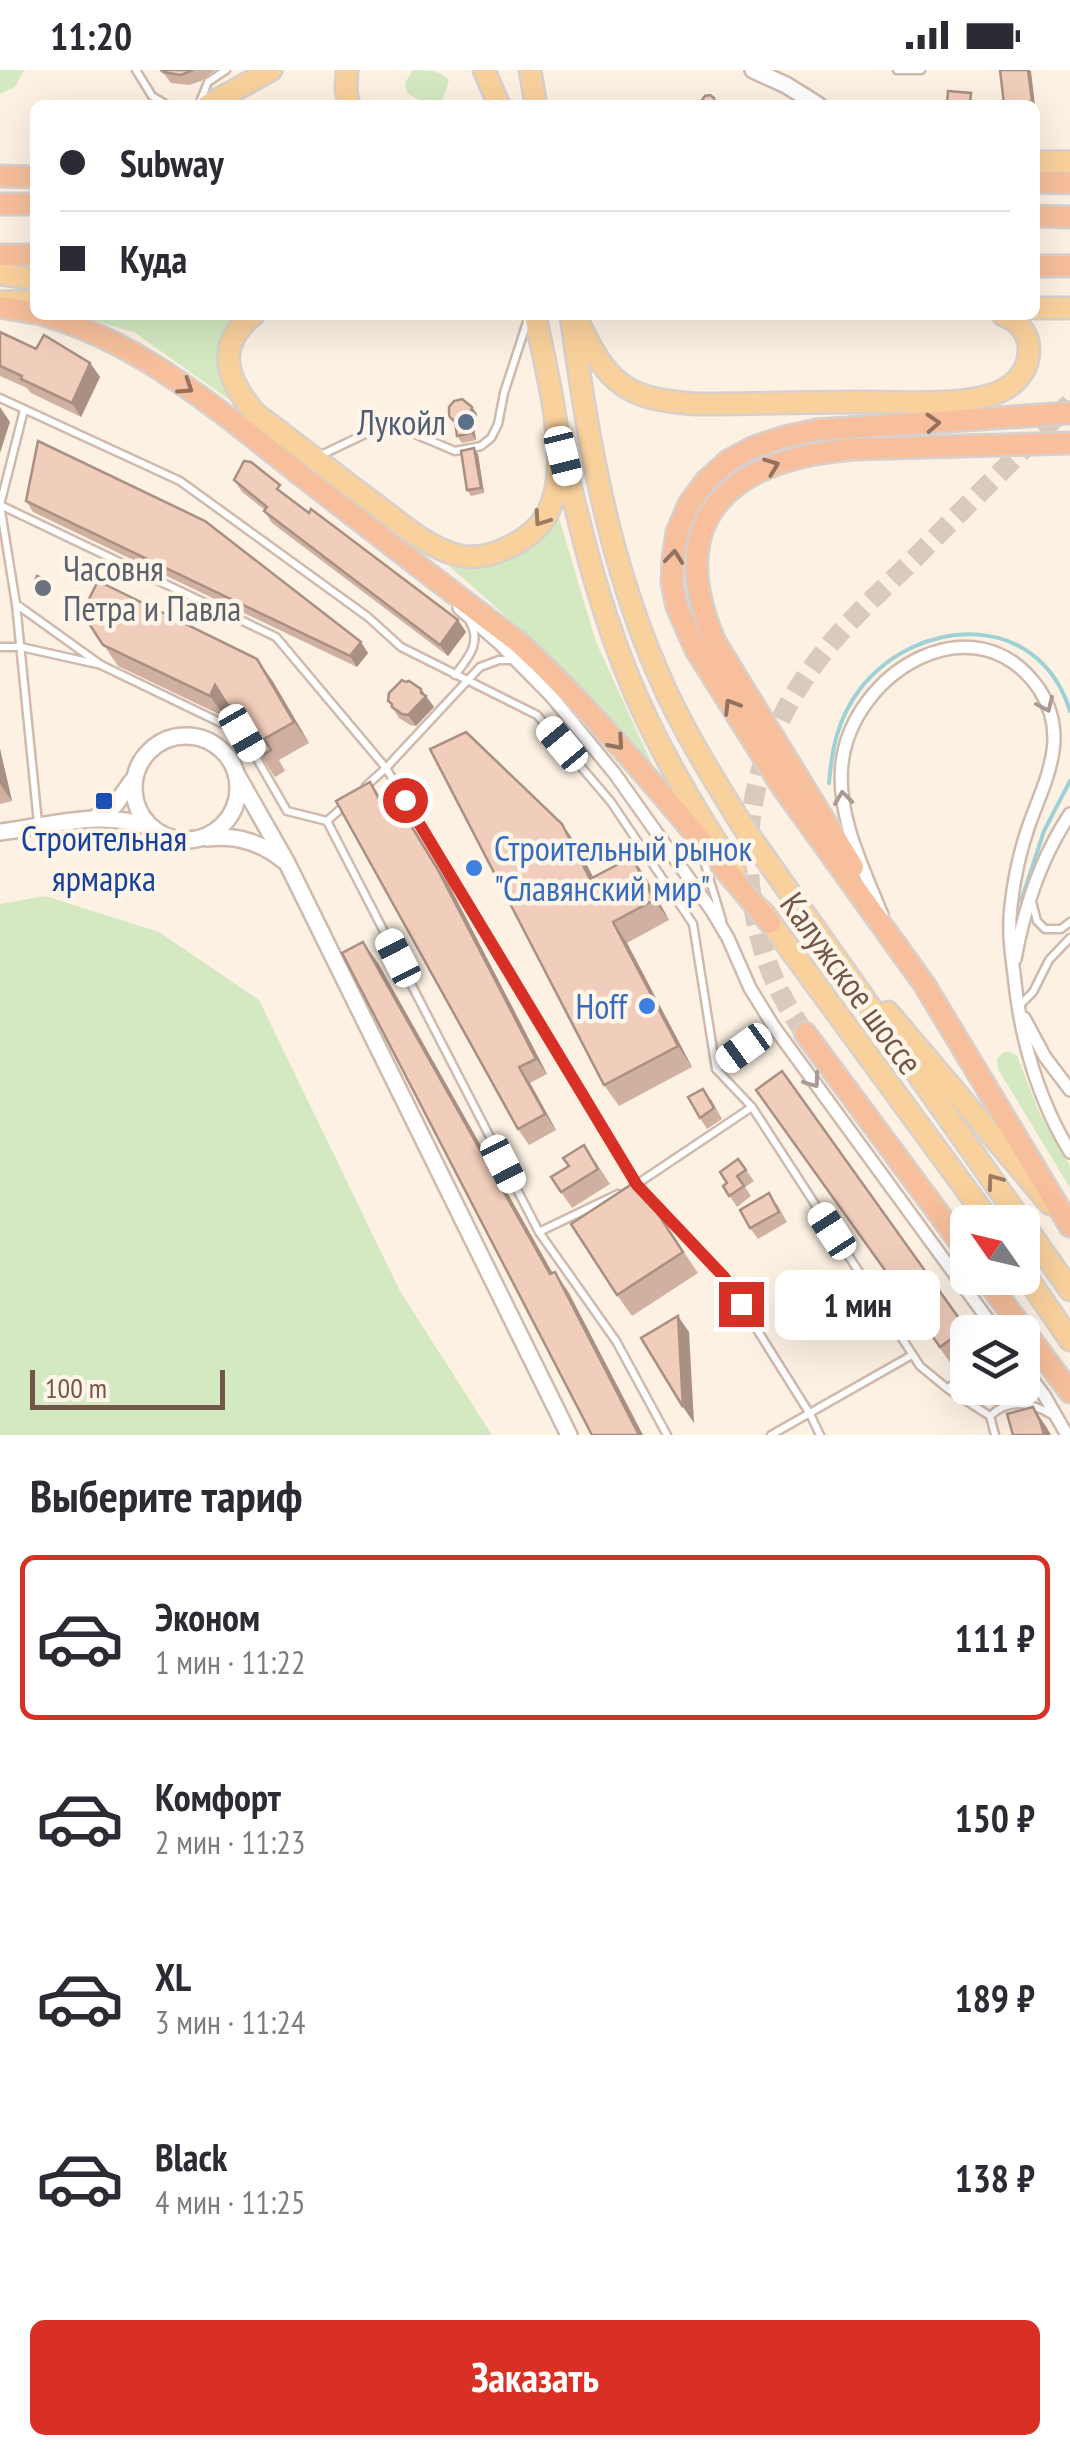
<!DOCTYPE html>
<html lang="ru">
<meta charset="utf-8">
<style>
:root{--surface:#fff;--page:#f2f2f3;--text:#2b2b33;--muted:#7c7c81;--line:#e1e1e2;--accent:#d93025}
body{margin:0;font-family:"PT Sans Narrow",sans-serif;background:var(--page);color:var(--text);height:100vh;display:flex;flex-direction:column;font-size:38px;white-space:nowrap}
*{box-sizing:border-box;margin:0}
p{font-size:32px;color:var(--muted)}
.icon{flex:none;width:55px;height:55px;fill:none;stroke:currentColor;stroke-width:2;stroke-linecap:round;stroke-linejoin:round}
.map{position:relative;height:1365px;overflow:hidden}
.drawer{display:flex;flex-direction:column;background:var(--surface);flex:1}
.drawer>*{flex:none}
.banner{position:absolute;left:30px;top:30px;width:1010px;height:220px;border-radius:15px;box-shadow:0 10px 40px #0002;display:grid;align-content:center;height:220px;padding:0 30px;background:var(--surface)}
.needle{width:65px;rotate:304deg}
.buttons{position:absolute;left:950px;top:1135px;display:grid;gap:20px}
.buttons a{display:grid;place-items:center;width:90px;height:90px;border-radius:15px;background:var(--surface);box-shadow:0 10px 40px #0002;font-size:50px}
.scale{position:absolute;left:30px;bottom:25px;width:195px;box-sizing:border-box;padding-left:10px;border:5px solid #735649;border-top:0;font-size:28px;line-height:35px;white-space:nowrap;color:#735649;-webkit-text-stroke:8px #fff5e9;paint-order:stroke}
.end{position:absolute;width:45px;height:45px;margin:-22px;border:12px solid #d93025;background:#fff;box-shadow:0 0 0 5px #fff}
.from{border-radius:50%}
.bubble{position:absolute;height:70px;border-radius:15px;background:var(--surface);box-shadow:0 10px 40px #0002;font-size:32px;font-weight:600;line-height:70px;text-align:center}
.car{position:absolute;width:30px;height:60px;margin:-30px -15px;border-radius:12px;box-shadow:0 0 8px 2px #0007;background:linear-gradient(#fff 24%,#345 0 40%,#fff 0 76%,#345 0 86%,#fff 0)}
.banner b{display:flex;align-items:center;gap:35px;height:95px;font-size:38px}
.banner b+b{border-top:2px solid var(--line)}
.banner i{width:25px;height:25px;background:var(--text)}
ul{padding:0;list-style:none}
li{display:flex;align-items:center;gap:30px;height:165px;margin:0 20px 15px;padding:0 10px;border:5px solid transparent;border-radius:15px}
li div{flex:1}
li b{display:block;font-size:38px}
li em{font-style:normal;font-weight:600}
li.on{border-color:var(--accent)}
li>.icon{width:90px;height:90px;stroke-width:1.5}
h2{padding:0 30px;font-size:45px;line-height:120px}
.cta{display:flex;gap:20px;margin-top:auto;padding:20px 30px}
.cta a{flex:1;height:115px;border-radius:15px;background:var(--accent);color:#fff;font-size:40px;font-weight:600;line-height:115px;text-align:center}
.status{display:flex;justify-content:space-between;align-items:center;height:70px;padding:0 50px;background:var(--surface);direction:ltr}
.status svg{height:28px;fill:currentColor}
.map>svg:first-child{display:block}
.green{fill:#d4e9c2}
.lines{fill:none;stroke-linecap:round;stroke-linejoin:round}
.stream{stroke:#9ed1d6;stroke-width:4}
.trunk-tunnel{stroke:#dacabc;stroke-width:20;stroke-dasharray:20 10;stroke-linecap:butt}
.service-casing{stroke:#cfbaad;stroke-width:11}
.minor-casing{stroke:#cfbaad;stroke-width:16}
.tertiary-casing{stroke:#cfbaad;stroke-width:20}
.primary-casing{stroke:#d8d0cc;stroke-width:25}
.trunk-casing{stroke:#d8d0cc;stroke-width:25}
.service{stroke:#fff;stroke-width:6}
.minor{stroke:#fff;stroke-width:11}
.tertiary{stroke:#fff;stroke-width:15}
.primary{stroke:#f9d19c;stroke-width:20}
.trunk{stroke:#f7bf9c;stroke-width:20}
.wall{fill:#cfb0a1}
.shaded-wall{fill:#a99083}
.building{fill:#f1cdbb;stroke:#a99083;stroke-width:2.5}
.oneway{stroke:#94705e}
.oneway2{stroke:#9b7b62}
.oneway3{stroke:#ab9a92}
.route{stroke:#d93025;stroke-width:12}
.service-dot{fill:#5c6f8a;stroke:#fff5e9;stroke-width:4}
.worship-dot{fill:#6b7280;stroke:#fff5e9;stroke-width:4}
.transit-dot{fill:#1a4fb4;stroke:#fff5e9;stroke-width:4}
.shop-dot{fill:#3f7fe0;stroke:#fff5e9;stroke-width:4}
.labels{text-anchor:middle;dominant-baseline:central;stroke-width:9;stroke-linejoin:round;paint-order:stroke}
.service-label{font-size:35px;fill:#4e5e75;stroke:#fff5e9;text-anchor:end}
.worship-label{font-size:35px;fill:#5b616d;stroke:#fff5e9;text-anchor:start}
.transit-label{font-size:35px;fill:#164399;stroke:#fff5e9}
.shop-label{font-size:35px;fill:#366cbe;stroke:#fff5e9;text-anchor:start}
.street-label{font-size:35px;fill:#735649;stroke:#fff5e9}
</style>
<div class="status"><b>11:20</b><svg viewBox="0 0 49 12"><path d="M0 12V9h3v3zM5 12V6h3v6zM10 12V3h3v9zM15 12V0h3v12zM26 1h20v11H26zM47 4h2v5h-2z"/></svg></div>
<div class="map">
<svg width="1070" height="1365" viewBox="0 0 1070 1365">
<rect width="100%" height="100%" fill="#fcf1e3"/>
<g class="green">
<path d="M0 0H24L15 17 0 24Z"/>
<path d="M413 0C428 0 440 0 449 10L443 29C428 37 421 31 407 23L405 13Z"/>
<path d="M78 246 236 247C232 253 225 262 223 269 215 294 227 321 242 339L134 262Z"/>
<path d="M557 441 596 572 659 709C637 683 616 656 592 631 547 583 499 539 449 496L452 492 474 494Z"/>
<path d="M45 826 159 862 259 930 400 1221 492 1365H0V834Z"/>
<path d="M1004 982H1010L1017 986 1039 1042 1070 1095V1118L998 999 997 989Z"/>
</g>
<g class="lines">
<g class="stream">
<path d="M829 713C832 678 838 648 860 619 918 545 1039 540 1070 641"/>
<path d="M1021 831 1044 761 1070 711"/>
</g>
<path class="trunk-tunnel" d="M805 963C775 922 760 880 752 830 738 740 767 652 824 582 852 546 887 516 919 484 969 433 1020 383 1070 333"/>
<defs>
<g id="service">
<path d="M136 0 152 26 167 35"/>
<path d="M897 0H921"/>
<path d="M200 32 208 12 226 0"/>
<path d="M0 328 180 411 368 547 401 577 537 645 611 732 693 854 716 999 752 1037 920 1296 948 1319 990 1346 995 1365"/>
<path d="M24 340 0 435 16 534 38 753"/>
<path d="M317 387 384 355 396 356 455 381 481 376 491 368 498 354 504 323 529 246"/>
<path d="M0 435 276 567 386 698 637 1115 724 1207 810 1344 820 1365"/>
<path d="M16 534 101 595 242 663 287 741 327 751 539 1162 616 1271 667 1365"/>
<path d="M0 577H21L97 594"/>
<path d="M455 605C468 588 482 573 470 552"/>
<path d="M366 716 386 698 480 597 499 590H515"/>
<path d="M327 751 345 735"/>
<path d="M701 781 722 850"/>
<path d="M1032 832 1037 851 1045 859H1061L1070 852"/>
<path d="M1018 937 1033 922 1049 890 1070 868"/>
<path d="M716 999 773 958"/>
<path d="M634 1116 752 1037"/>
<path d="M539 1162 618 1124"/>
<path d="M948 1318 968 1304"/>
<path d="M990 1346C1009 1328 1031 1332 1052 1345"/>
<path d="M771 1365 912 1285"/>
</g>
<g id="minor">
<path d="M459 538 499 573 552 627 615 704 712 841 728 868 750 918 774 957 997 1262"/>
<path d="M882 845C863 797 836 745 842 693 853 601 976 528 1039 619 1070 666 1046 708 1029 755 1020 781 1014 808 1011 836 1008 859 1011 881 1014 904 1020 967 1037 1027 1070 1082"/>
<path d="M1015 889C1024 839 1042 786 1070 744"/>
<path d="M1024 948 1045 987 1070 1020"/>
<path d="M1022 1296 1044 1325 1067 1365"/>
</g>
<g id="tertiary">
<path d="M753 0 786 15 818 35"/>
<circle cx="186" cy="718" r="52"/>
<path d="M237 705 287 793 569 1365"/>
<path d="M96 747 115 735 132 711"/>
<path d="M0 762C49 756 101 739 149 757"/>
<path d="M207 768C237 765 260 772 283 790"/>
</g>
<g id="primary">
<path d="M347 0 346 20 349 35"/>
<path d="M484 0 499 35"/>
<path d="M530 0 536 35"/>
<path d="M208 35 271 0"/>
<path d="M1035 92H1070"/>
<path d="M0 204 35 209"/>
<path d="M2 232 35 231"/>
<path d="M1035 238H1070"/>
<path d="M253 245C214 276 227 311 256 344 295 373 333 403 372 432 398 451 426 477 457 485 475 490 493 485 509 477 528 468 544 455 551 435 571 387 545 296 535 245"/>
<path d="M571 245C587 367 608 489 658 603 681 657 713 708 744 758L1070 1220"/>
<path d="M578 251C607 314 627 330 697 334 751 334 806 332 860 332 900 332 962 337 999 322 1017 314 1029 299 1029 280 1029 263 1018 251 1003 245"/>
<path d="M556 356C576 440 595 526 628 606 654 672 696 742 735 801"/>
<path d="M762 841 990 1152"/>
<path d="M888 942 1050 1134"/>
<path d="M1022 1200 1070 1270"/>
</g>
<g id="trunk">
<path d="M0 106 35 107"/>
<path d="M1035 112 1070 113"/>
<path d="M0 134H35"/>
<path d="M1035 146 1070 147"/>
<path d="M0 185H35"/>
<path d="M1035 196H1070"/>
<path d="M0 237 35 243"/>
<path d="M44 245C142 273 222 343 301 405 373 461 445 517 518 572 611 657 688 757 770 853"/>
<path d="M1070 343 817 360 784 367 754 377 728 391 706 411 689 434 677 462 673 489 672 513 677 537 696 580 781 715 924 914 1070 1156"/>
<path d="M853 797 715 572C661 445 733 389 854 379L1070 373"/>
<path d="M805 963 968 1183"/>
<path d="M985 1208 1070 1322"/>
</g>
</defs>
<use href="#service" class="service-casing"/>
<use href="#minor" class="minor-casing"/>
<use href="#tertiary" class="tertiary-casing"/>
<use href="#primary" class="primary-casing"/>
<use href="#trunk" class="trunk-casing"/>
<use href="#service" class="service"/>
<use href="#minor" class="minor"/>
<use href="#tertiary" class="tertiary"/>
<use href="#primary" class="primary"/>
<use href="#trunk" class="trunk"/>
</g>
<g class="wall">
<path d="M161 0H215L201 11 189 15 171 13Z"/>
<path d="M1000 0H1030L1035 36 1005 35Z"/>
<path d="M0 262 36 279 90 293 100 307 81 347 31 323 27 318 0 306Z"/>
<path d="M472 337 477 344 474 356 476 370 462 373 457 366 456 354 449 346Z"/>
<path d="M478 384 484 423 471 426 467 420Z"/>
<path d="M234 410 288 427 458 550 466 562 448 586 272 453 264 441 265 440 242 422Z"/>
<path d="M26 431 368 583 357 597 33 442Z"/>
<path d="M82 543 272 610 309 673 279 690 285 701 275 707 229 637 225 647 118 596Z"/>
<path d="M421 619 434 637 416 656 410 655 399 648 388 631Z"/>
<path d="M0 679 12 731 0 734Z"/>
<path d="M381 728 390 745 412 755 449 815 547 1004 530 1013 556 1060 529 1075 518 1059Z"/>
<path d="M562 754 576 774 593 807 646 808 669 850 627 873 692 997 619 1036 604 1015Z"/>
<path d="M782 1001 968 1262V1288L954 1298 756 1020Z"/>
<path d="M711 1029 722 1049 707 1059 700 1048Z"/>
<path d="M738 1089 754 1111 745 1117 751 1126 737 1137 723 1116 727 1113Z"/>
<path d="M595 1091 610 1114 572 1138 561 1122Z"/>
<path d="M777 1134 787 1152 758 1169 750 1158Z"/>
<path d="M654 1138 698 1203 632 1246 617 1225Z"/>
</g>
<g class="shaded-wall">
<path d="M1028 0 1031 1 1035 36 1032 31Z"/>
<path d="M90 293 100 307 81 347 72 333Z"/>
<path d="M0 337 10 352 0 383Z"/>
<path d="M472 337 477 344 474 356 476 370 471 363 469 349Z"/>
<path d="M474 378 478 384 484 423 481 418Z"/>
<path d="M46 510 50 515 46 525 43 520Z"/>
<path d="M458 550 466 562 448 586 440 575Z"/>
<path d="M361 572 368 583 357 597 350 586Z"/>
<path d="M257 589 272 610 309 673 294 652Z"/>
<path d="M215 615 230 636 225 647 210 626Z"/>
<path d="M421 619 434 637 416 656 408 645 421 623Z"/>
<path d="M0 679 12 731 0 714Z"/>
<path d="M370 712 381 728 399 762 388 746Z"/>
<path d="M401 739 449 815 547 1004 536 989Z"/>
<path d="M562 754 576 774 605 830 590 809Z"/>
<path d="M632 787 646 808 669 850 654 830Z"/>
<path d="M613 852 627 873 692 997 678 976Z"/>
<path d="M363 872 378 893 565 1225 550 1204Z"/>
<path d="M519 997 530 1013 556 1060 545 1044Z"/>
<path d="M555 1202 569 1223 643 1365H639Z"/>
<path d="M678 1246 689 1262 694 1353 683 1337Z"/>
<path d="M1033 1337 1047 1358 1051 1365H1044Z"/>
</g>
<g class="building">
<path d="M161 0H193L181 5 163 2Z"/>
<path d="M1000 0H1028L1032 31 1004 34Z"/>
<path d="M948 21 971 23 970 35H947Z"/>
<path d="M710 25 714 28 715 33 714 35H703L702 30 705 26Z"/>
<path d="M0 262 36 279 44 265 90 293 72 333 21 309 22 306 0 296Z"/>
<path d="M462 329 472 337 469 349 471 363 457 366 455 352 449 346V337L454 331Z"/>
<path d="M38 371 205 451 361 572 350 586 26 431Z"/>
<path d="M474 378 481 418 467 420 461 381Z"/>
<path d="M244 391 251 392 280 415 277 419 309 443 311 439 458 550 440 575 264 441 267 437 234 410Z"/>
<path d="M37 506 46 510 43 520 33 516Z"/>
<path d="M98 511 257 589 294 652 264 669 271 680 261 686 233 638 227 634 215 615 210 626 103 575 82 543Z"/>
<path d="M402 610 406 612 409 611 421 619V623L426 626 408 645 402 644 392 637V634L388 631 389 623Z"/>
<path d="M466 662 562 754 590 809 632 787 654 830 613 852 678 976 604 1015 430 679Z"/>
<path d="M370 712 388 746 401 739 438 800 536 989 519 997 545 1044 518 1059 336 731Z"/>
<path d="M363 872 550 1204 555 1202 639 1365H592L342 883Z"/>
<path d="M782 1001 966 1258 940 1277 756 1020Z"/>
<path d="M703 1019 714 1038 700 1048 688 1027Z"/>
<path d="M584 1075 598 1099 561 1122 551 1107 569 1096 563 1088Z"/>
<path d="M738 1089 746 1100 737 1106 744 1116 729 1126 723 1116 727 1113 720 1102Z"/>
<path d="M632 1114 654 1138 683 1182 617 1225 571 1154Z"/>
<path d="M769 1123 779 1142 750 1158 740 1140Z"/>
<path d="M678 1246 683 1337 641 1268Z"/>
<path d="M1033 1337 1040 1351 1044 1365H1013L1007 1344Z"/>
</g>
<defs><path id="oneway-chevron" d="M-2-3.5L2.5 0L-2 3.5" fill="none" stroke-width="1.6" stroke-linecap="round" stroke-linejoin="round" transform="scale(2.5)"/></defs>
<g class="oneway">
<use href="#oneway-chevron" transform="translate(186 317) rotate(33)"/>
<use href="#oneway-chevron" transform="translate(933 353) rotate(-3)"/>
<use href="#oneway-chevron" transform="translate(772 396) rotate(-21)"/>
<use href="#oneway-chevron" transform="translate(674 487) rotate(-84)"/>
<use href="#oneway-chevron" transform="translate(731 636) rotate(-122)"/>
<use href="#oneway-chevron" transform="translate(617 673) rotate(49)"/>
</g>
<g class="oneway2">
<use href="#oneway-chevron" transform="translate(541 449) rotate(125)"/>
<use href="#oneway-chevron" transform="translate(994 1111) rotate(-126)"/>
</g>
<g class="oneway3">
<use href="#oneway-chevron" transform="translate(1046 635) rotate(66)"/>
<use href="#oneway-chevron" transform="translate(843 728) rotate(-97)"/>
<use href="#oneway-chevron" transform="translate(813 1011) rotate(54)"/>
</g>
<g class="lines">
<path class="route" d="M405 730 637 1115 724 1207 741 1234"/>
</g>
<circle class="service-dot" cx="466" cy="352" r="10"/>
<circle class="worship-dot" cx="43" cy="518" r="10"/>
<rect class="transit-dot" x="94" y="721" width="20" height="20" rx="5"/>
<g class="shop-dot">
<circle cx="474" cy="798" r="10"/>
<circle cx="647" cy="936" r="10"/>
</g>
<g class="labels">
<g class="service-label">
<text x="446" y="352">Лукойл</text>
</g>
<g class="worship-label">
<text x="63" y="498">Часовня<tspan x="63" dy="40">Петра и Павла</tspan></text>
</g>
<g class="transit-label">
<text x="104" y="768">Строительная<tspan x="104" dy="40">ярмарка</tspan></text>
</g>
<g class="shop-label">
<text x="494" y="778">Строительный рынок<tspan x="494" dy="40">"Славянский мир"</tspan></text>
<text x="627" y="936" text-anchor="end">Hoff</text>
</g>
<g class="street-label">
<text transform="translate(852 913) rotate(54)">Калужское шоссе</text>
</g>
</g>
</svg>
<div class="buttons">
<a><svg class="needle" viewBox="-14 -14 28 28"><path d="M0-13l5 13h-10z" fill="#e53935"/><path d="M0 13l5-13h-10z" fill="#7c7c81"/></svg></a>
<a><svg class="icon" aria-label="layers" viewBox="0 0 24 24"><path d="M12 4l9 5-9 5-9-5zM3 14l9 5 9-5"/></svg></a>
</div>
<div class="scale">100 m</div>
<i class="end from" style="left:405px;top:730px"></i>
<i class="end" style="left:741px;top:1234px"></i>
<div class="bubble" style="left:775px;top:1200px;width:165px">1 мин</div>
<i class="car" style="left:563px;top:386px;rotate:166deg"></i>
<i class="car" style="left:242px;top:663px;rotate:150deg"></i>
<i class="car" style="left:562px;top:674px;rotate:320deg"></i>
<i class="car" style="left:398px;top:888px;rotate:333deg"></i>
<i class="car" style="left:744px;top:978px;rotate:234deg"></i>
<i class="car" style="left:503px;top:1094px;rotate:153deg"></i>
<i class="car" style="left:832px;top:1161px;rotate:327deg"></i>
<div class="banner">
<b><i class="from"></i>Subway</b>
<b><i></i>Куда</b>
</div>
</div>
<section class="drawer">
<h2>Выберите тариф</h2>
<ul>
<li class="on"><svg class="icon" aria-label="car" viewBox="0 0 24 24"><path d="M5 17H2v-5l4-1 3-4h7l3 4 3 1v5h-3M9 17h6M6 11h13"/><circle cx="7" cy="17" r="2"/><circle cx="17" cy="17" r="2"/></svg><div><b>Эконом</b><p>1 мин · 11:22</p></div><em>111 ₽</em></li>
<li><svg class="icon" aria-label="car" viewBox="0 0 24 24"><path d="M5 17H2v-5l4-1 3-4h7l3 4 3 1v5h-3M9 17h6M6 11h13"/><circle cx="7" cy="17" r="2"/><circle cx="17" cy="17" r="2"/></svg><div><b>Комфорт</b><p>2 мин · 11:23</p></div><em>150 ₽</em></li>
<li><svg class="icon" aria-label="car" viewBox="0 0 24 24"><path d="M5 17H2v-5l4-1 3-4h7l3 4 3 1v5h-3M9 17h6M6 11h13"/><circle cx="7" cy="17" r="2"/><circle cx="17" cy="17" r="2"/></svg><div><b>XL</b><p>3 мин · 11:24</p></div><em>189 ₽</em></li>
<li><svg class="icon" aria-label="car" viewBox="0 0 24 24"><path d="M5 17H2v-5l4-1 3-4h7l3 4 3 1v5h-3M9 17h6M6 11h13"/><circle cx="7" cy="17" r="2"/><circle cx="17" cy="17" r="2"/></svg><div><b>Black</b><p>4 мин · 11:25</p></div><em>138 ₽</em></li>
</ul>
<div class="cta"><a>Заказать</a></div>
</section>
